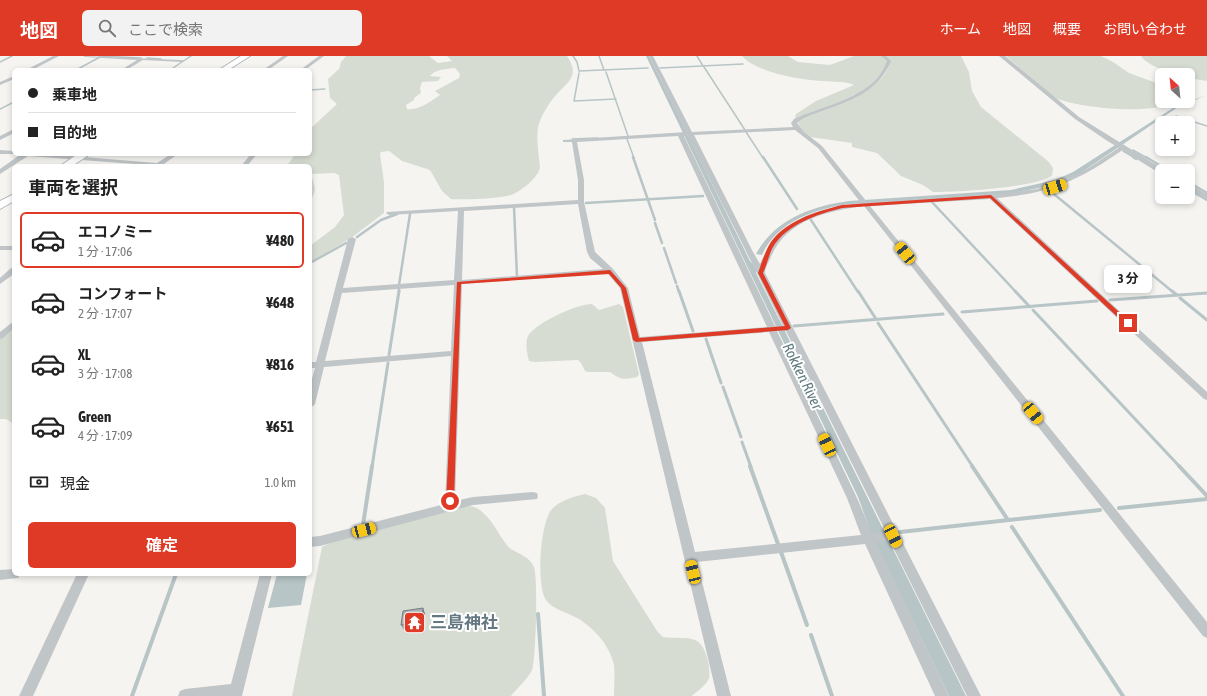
<!DOCTYPE html>
<html lang="ja">
<meta charset="utf-8">
<style>
:root{--surface:#fff;--page:#f2f2f2;--text:#222;--muted:#767676;--line:#e0e0e0;--accent:#df3a26}
body{margin:0;font-family:"Asap Condensed","Noto Sans JP",sans-serif;background:var(--page);color:var(--text);height:100vh;display:flex;flex-direction:column;font-size:15px;white-space:nowrap}
*{box-sizing:border-box;margin:0}
p{font-size:13px;color:var(--muted)}
.icon{flex:none;width:22px;height:22px;fill:none;stroke:currentColor;stroke-width:2;stroke-linecap:round;stroke-linejoin:round}
.map{position:relative;flex:1;overflow:hidden}
.details{position:absolute;left:12px;top:108px;width:300px;height:412px;display:flex;flex-direction:column;background:var(--surface);border-radius:6px;box-shadow:0 2px 6px #0003}
.details>*{flex:none}
.hud{position:absolute;left:12px;top:12px;width:300px;height:88px;border-radius:6px;box-shadow:0 2px 6px #0003;display:grid;align-content:center;height:88px;padding:0 16px;background:var(--surface)}
.needle{width:26px;rotate:333deg}
.tools{position:absolute;left:1155px;top:12px;display:grid;gap:8px}
.tools a{display:grid;place-items:center;width:40px;height:40px;border-radius:6px;background:var(--surface);box-shadow:0 2px 6px #0003;font-size:20px}
.end{position:absolute;width:18px;height:18px;margin:-9px;border:5px solid #df3a26;background:#fff;box-shadow:0 0 0 2px #fff}
.from{border-radius:50%}
.bubble{position:absolute;height:28px;border-radius:6px;background:var(--surface);box-shadow:0 2px 6px #0003;font-size:13px;font-weight:700;line-height:28px;text-align:center}
.car{position:absolute;width:12px;height:24px;margin:-12px -6px;border-radius:5px;box-shadow:0 0 3px 1px #0007;background:linear-gradient(#f5c518 24%,#345 0 40%,#f5c518 0 76%,#345 0 86%,#f5c518 0)}
.hud b{display:flex;align-items:center;gap:14px;height:38px;font-size:15px}
.hud b+b{border-top:1px solid var(--line)}
.hud i{width:10px;height:10px;background:var(--text)}
ul{padding:0;list-style:none}
li{display:flex;align-items:center;gap:12px;height:56px;margin:0 8px 6px;padding:0 8px;border:2px solid transparent;border-radius:6px}
li div{flex:1}
li b{display:block;font-size:15px}
li em{font-style:normal;font-weight:700}
li.active{border-color:var(--accent)}
li>.icon{width:36px;height:36px;stroke-width:1.5}
h2{padding:0 16px;font-size:18px;line-height:48px}
.pay{display:flex;align-items:center;gap:10px;height:44px;padding:0 16px;font-size:15px}
.pay p{margin-inline-start:auto}
.action{display:flex;gap:8px;margin-top:auto;padding:8px 16px}
.action a{flex:1;height:46px;border-radius:6px;background:var(--accent);color:#fff;font-size:16px;font-weight:700;line-height:46px;text-align:center}
header{display:flex;align-items:center;gap:24px;box-sizing:border-box;height:56px;padding:0 20px;background:var(--accent);color:#fff}
header strong{font-size:19px}
nav{display:flex;gap:22px;margin-inline-start:auto;font-size:14px}
.search{width:280px;height:36px;background:var(--page);display:flex;align-items:center;gap:10px;box-sizing:border-box;padding:0 14px;border-radius:6px;color:var(--muted);font-size:15px}
.map>svg:first-child{display:block}
.green{fill:#d7dcd2;fill-rule:evenodd}
.water{fill:#b7c5c7}
.lines{fill:none;stroke-linecap:round;stroke-linejoin:round}
.stream-far3{stroke:#b7c5c7;stroke-width:1.5}
.stream-far2{stroke:#b7c5c7;stroke-width:2.5}
.stream-far1{stroke:#b7c5c7;stroke-width:3}
.stream{stroke:#b7c5c7;stroke-width:4}
.primary-casing{stroke:#b3b8bb;stroke-width:2}
.minor{fill:#c0c5c7;fill-rule:evenodd}
.tertiary{fill:#c0c5c7;fill-rule:evenodd}
.primary{fill:#fff;fill-rule:evenodd}
.wall{fill:#90989b}
.shaded-wall{fill:#757c7e}
.building{fill:#a7b1b4;stroke:#757c7e}
.route{fill:#df3a26}
.labels{text-anchor:middle;dominant-baseline:central;stroke-width:4;stroke-linejoin:round;paint-order:stroke}
.water-label{font-size:15px;font-style:italic;fill:#5f7b7f;stroke:#fff}
.near-poi-label{font-size:17px;font-weight:bold;fill:#647882;stroke:#fff;text-anchor:start}
</style>
<header>
<strong>地図</strong>
<div class="search"><svg class="icon" aria-label="search" viewBox="0 0 24 24"><circle cx="10" cy="10" r="6"/><path d="M15 15l6 6"/></svg>ここで検索</div>
<nav><a>ホーム</a><a>地図</a><a>概要</a><a>お問い合わせ</a></nav>
</header>
<div class="map">
<svg width="1207" height="640" viewBox="0 0 1207 640">
<rect width="100%" height="100%" fill="#f5f4f1"/>
<g class="green">
<path d="M346 0H429L438 7 452 5 447 0H567C580 20 569 25 556 39 549 47 540 61 538 72 536 84 539 100 540 112 537 123 521 135 511 139 498 143 465 144 451 143L442 135 430 114 402 105 389 95 381 96 380 98 384 126V157L351 182 310 206V190L335 171 344 159 339 119 334 117 311 118C313 129 319 133 310 144V110H285L290 106 295 98H310V73L337 48 330 42 328 23 339 13 341 6ZM455 12 460 18 459 22 435 35 440 39C431 45 418 55 407 53L406 49 414 44V42L421 37 420 32 422 26 438 25 441 21 430 20C435 13 447 13 455 12Z"/>
<path d="M742 0H788L798 6 830 9 854 0H882L887 5C879 38 824 50 797 62H795L796 58 816 45 854 29C846 25 833 26 824 25 802 24 757 17 742 0Z"/>
<path d="M885 0H961L969 16 972 35 981 51 1049 106 1053 112 1052 120C1033 132 957 136 933 136L923 129 901 120 877 97 852 91V87L810 81C804 77 799 72 798 65L866 35C876 28 888 19 890 5Z"/>
<path d="M1006 0H1101L1113 6 1129 17 1162 29V45H1173C1159 60 1072 52 1054 41Z"/>
<path d="M1141 0H1207V25L1188 22V19C1175 19 1148 11 1141 0Z"/>
<path d="M592 248 599 254 619 248 623 251 639 318 637 321C623 324 621 324 610 316H587L585 315 581 307 578 304 535 306 529 305C527 298 525 286 528 280 537 266 577 248 592 248Z"/>
<path d="M14 271V368L6 363H0V283Z"/>
<path d="M585 438 596 442 605 452 613 505 657 575 663 581C674 583 688 580 697 585 706 590 711 612 709 622 707 629 697 635 692 640H614C614 630 615 619 614 609 610 590 593 570 575 561 566 556 552 553 546 544 536 530 540 466 552 453 559 445 575 440 585 438Z"/>
<path d="M467 450C482 449 494 469 501 481 504 485 507 490 511 493 519 498 530 501 534 511 538 521 536 604 532 614 527 624 517 632 511 640H292L322 491 330 487Z"/>
</g>
<g class="water">
<path d="M646 0H649L750 205 757 213 756 217 966 640H949L873 482 858 441Z"/>
<path d="M1207 39 1178 51 1079 118 1052 129 1034 133 1004 138 851 148C817 152 777 165 762 199L756 198C775 163 812 150 849 145L1011 134 1055 124 1073 116 1176 50Z"/>
<path d="M277 518H307L301 549 268 552Z"/>
</g>
<g class="lines">
<g class="stream-far3">
<path d="M99 0 141 2"/>
<path d="M573 0 577 6 579 15 648 12"/>
<path d="M599 0 604 14"/>
<path d="M697 0 703 10"/>
<path d="M147 2 161 3"/>
<path d="M0 6 12 0"/>
<path d="M704 11 745 74"/>
<path d="M660 12 743 8"/>
<path d="M76 14 100 1"/>
<path d="M170 14 191 0"/>
<path d="M606 16 628 80"/>
<path d="M579 17 574 45 616 43"/>
<path d="M310 34 325 33"/>
<path d="M0 53 14 46"/>
<path d="M1176 60 1207 70"/>
<path d="M746 76 763 102"/>
<path d="M572 83 598 82"/>
<path d="M627 83 634 102"/>
<path d="M1133 94 1147 102"/>
<path d="M1123 95 1135 102"/>
<path d="M46 98 75 100"/>
</g>
<g class="stream-far2">
<path d="M633 101 655 164"/>
<path d="M763 101 797 153"/>
<path d="M1133 101 1136 103"/>
<path d="M1146 101 1169 115"/>
<path d="M1188 126 1207 137"/>
<path d="M1188 133 1207 144"/>
<path d="M1049 134 1173 236"/>
<path d="M932 146 1016 236"/>
<path d="M586 147 703 140"/>
<path d="M514 151 517 221"/>
<path d="M811 164 858 236"/>
<path d="M655 167 662 187"/>
<path d="M357 181 381 164 397 158"/>
<path d="M664 192 676 227"/>
<path d="M310 207 346 187"/>
<path d="M399 229 410 158"/>
<path d="M677 230 679 236"/>
<path d="M399 236V233"/>
</g>
<g class="stream-far1">
<path d="M679 235 693 275"/>
<path d="M858 235 876 263"/>
<path d="M1015 235 1030 251"/>
<path d="M1172 235 1177 239"/>
<path d="M1180 242 1207 264"/>
<path d="M1110 244 1207 237"/>
<path d="M1033 254 1180 411"/>
<path d="M962 256 1097 245"/>
<path d="M878 267 973 411"/>
<path d="M794 270 943 258"/>
<path d="M706 283 721 327"/>
<path d="M389 299 399 235"/>
<path d="M723 331 741 381"/>
<path d="M742 386 751 411"/>
<path d="M372 411 388 307"/>
</g>
<g class="stream">
<path d="M750 410 778 488"/>
<path d="M972 410 1008 464"/>
<path d="M1179 410 1207 440"/>
<path d="M1119 452 1207 443"/>
<path d="M363 469 372 410"/>
<path d="M1012 471 1123 640"/>
<path d="M900 476 1100 454"/>
<path d="M781 496 807 569"/>
<path d="M538 558 544 640"/>
<path d="M811 579 832 640"/>
<path d="M132 640 176 518"/>
</g>
<defs>
<g id="primary">
<path d="M241 0H250L228 14H219Z"/>
<path d="M78 98H90L72 110H60Z"/>
<path d="M14 138V145L0 153V145Z"/>
</g>
</defs>
<use href="#primary" class="primary-casing"/>
<g class="minor">
<path d="M53 0H59L32 14H26Z"/>
<path d="M83 0 182 4 184 5 182 6 143 4 126 14H121L137 4 85 1Z"/>
<path d="M283 0H288L268 14H263Z"/>
<path d="M319 0H324L305 14H300Z"/>
<path d="M649 0H653L692 76 793 71 791 67 794 63C820 51 865 42 881 17 884 13 885 9 887 5L881 0H886L891 5C878 37 849 45 819 56 812 59 802 62 797 67L804 76 822 90 867 146 988 139 1037 133 1069 122 1090 111 1120 91H1124V93C1079 124 1053 137 997 142L1207 336V344L1204 343 990 143 870 150 1207 566V582L1203 580 864 150C827 155 785 164 770 203 768 207 765 212 765 217L981 640H967L890 485 876 487 949 640H935L865 488 697 506 731 640H717L620 232 607 217 462 228 455 445 473 441 533 436 537 437 538 440 537 443 473 449 320 490 310 491V481L320 480 445 448 451 300 324 311 315 348 313 350 310 351V330L315 312H310V306H316L348 183 352 181 356 183 343 232 454 224 458 155 389 159 386 157 387 156 578 144V124L572 86H563V84L686 76ZM795 74 818 92 861 147C815 153 780 162 760 208L753 196 694 79ZM678 80 767 271 640 281 628 232 613 213 595 196 584 146V124L577 86ZM684 80H688C720 144 752 206 783 270H775ZM578 148 587 196 590 202 603 213 462 224 464 155ZM454 229 451 295 325 305 342 237ZM777 275H786L886 476 872 477 857 442ZM769 276 847 442 861 479 695 496 642 286Z"/>
<path d="M14 20V23L0 29V26Z"/>
<path d="M14 73V77L0 84V80Z"/>
<path d="M0 94 14 95V98H16H0Z"/>
<path d="M21 98H46L157 107 171 98H178L161 110 28 100 0 118V113Z"/>
<path d="M251 98H257L247 110H241Z"/>
<rect x="0" y="190" width="14" height="4"/>
<path d="M11 212H14V218L0 228V222Z"/>
<path d="M14 265V272L3 282 0 283V276Z"/>
<path d="M14 513V518H20L18 522 0 524V514Z"/>
<path d="M77 518H89L33 640H19Z"/>
<path d="M260 518H272L242 640H178L180 635 185 633 231 628Z"/>
</g>
<g class="tertiary">
<path d="M999 0H1005L1079 61 1166 115H1162V117H1159L1106 84 1075 63Z"/>
<path d="M1188 128 1207 138V143L1188 133Z"/>
</g>
<use href="#primary" class="primary"/>
</g>
<path class="wall" d="M423 552 425 558 424 572H419V576L408 577 406 574H404L401 569Z"/>
<g class="shaded-wall">
<path d="M423 552 425 558 424 572 422 566Z"/>
<path d="M417 567 419 572V576L417 571Z"/>
</g>
<path class="building" d="M423 552 422 566 417 567V571L405 572 406 568 401 569 403 555Z"/>
<path class="route" d="M991 139 1130 266V269H1126L990 142 842 152C818 158 787 168 773 191 769 198 767 209 763 217L791 272 788 274 636 286 633 284 621 232 609 218 461 228 454 445 450 448 447 447 446 445 457 226 610 214 626 232 639 282 785 270 758 217C761 209 764 199 768 191 782 165 816 156 842 149Z"/>
<defs>
<symbol id="temple-square" viewBox="-11 -11 22 22"><rect x="-9" y="-9" width="18" height="18" rx="4" fill="#df3a26" stroke="#fff"/><path d="M0-6L5-2H3V0L6.5 2.5H4V6H1.5V3h-3V6H-4V2.5H-6.5L-3 0V-2H-5Z" fill="#fff"/></symbol>
</defs>
<g fill-rule="evenodd">
<use href="#temple-square" x="402" y="554" width="25" height="25"/>
</g>
<g class="labels">
<g class="water-label">
<text transform="translate(803 320) rotate(64)">Rokken River</text>
</g>
<g class="near-poi-label">
<text x="430" y="566">三島神社</text>
</g>
</g>
</svg>
<div class="tools">
<a><svg class="needle" viewBox="-14 -14 28 28"><path d="M0-13l5 13h-10z" fill="#e53935"/><path d="M0 13l5-13h-10z" fill="#767676"/></svg></a>
<a>+</a>
<a>−</a>
</div>
<i class="end from" style="left:450px;top:445px"></i>
<i class="end" style="left:1128px;top:267px"></i>
<div class="bubble" style="left:1104px;top:209px;width:48px">3 分</div>
<i class="car" style="left:1055px;top:131px;rotate:73deg"></i>
<i class="car" style="left:905px;top:197px;rotate:321deg"></i>
<i class="car" style="left:1033px;top:357px;rotate:141deg"></i>
<i class="car" style="left:827px;top:389px;rotate:335deg"></i>
<i class="car" style="left:364px;top:474px;rotate:75deg"></i>
<i class="car" style="left:893px;top:480px;rotate:153deg"></i>
<i class="car" style="left:693px;top:516px;rotate:346deg"></i>
<div class="hud">
<b><i class="from"></i>乗車地</b>
<b><i></i>目的地</b>
</div>
<section class="details">
<h2>車両を選択</h2>
<ul>
<li class="active"><svg class="icon" aria-label="car" viewBox="0 0 24 24"><path d="M5 17H2v-5l4-1 3-4h7l3 4 3 1v5h-3M9 17h6M6 11h13"/><circle cx="7" cy="17" r="2"/><circle cx="17" cy="17" r="2"/></svg><div><b>エコノミー</b><p>1 分 · 17:06</p></div><em>¥480</em></li>
<li><svg class="icon" aria-label="car" viewBox="0 0 24 24"><path d="M5 17H2v-5l4-1 3-4h7l3 4 3 1v5h-3M9 17h6M6 11h13"/><circle cx="7" cy="17" r="2"/><circle cx="17" cy="17" r="2"/></svg><div><b>コンフォート</b><p>2 分 · 17:07</p></div><em>¥648</em></li>
<li><svg class="icon" aria-label="car" viewBox="0 0 24 24"><path d="M5 17H2v-5l4-1 3-4h7l3 4 3 1v5h-3M9 17h6M6 11h13"/><circle cx="7" cy="17" r="2"/><circle cx="17" cy="17" r="2"/></svg><div><b>XL</b><p>3 分 · 17:08</p></div><em>¥816</em></li>
<li><svg class="icon" aria-label="car" viewBox="0 0 24 24"><path d="M5 17H2v-5l4-1 3-4h7l3 4 3 1v5h-3M9 17h6M6 11h13"/><circle cx="7" cy="17" r="2"/><circle cx="17" cy="17" r="2"/></svg><div><b>Green</b><p>4 分 · 17:09</p></div><em>¥651</em></li>
</ul>
<div class="pay"><svg class="icon" aria-label="cash" viewBox="0 0 24 24"><path d="M3 7h18v10H3z"/><circle cx="12" cy="12" r="2"/></svg>現金<p>1.0 km</p></div>
<div class="action"><a>確定</a></div>
</section>
</div>
